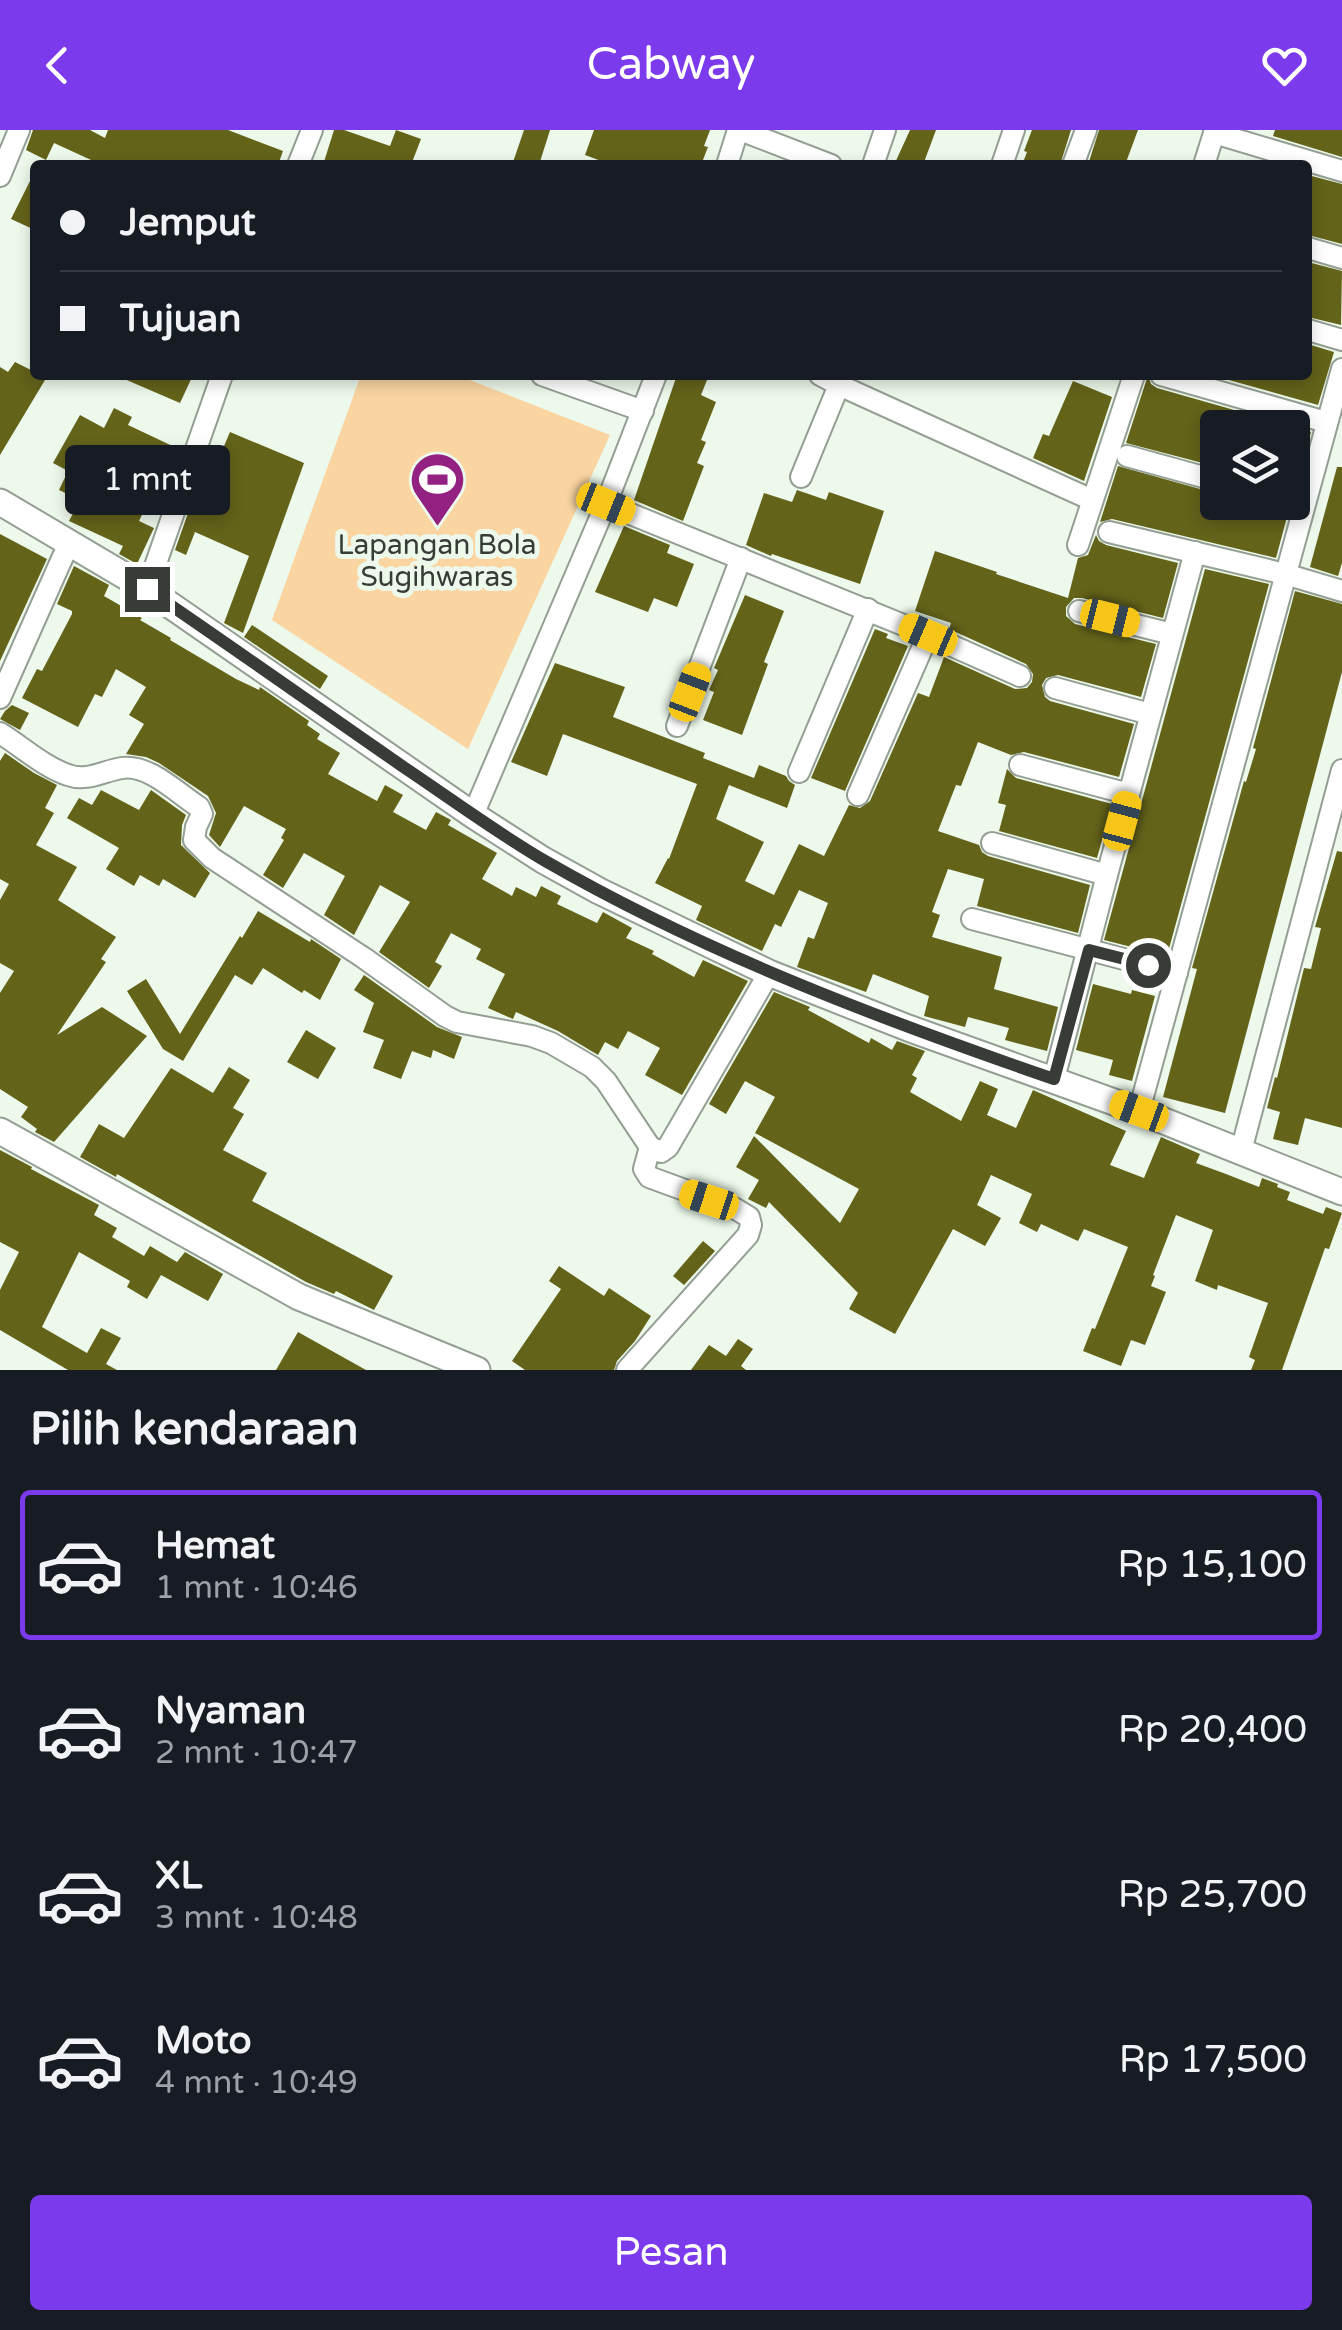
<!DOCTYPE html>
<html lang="id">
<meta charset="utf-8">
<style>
:root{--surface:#171b24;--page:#242831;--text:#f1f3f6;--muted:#9ea1a6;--line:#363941;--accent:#7c3aed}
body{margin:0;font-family:"Varela Round",sans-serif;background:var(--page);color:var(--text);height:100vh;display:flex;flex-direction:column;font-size:38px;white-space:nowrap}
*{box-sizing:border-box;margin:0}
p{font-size:32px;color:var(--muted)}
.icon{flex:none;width:55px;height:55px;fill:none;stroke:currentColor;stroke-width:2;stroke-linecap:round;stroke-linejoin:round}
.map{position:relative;height:1240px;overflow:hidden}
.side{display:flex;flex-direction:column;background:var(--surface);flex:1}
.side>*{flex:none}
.hud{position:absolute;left:30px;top:30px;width:1282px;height:220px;border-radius:10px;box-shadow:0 5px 15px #0003;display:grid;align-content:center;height:220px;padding:0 30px;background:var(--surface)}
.buttons{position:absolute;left:1200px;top:280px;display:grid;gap:20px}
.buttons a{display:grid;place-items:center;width:110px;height:110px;border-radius:10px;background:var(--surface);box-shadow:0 5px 15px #0003;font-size:50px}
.end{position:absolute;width:45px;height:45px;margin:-22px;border:12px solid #373c36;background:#fff;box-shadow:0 0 0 5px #fff}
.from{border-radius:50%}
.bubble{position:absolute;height:70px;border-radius:10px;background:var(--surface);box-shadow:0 5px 15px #0003;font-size:32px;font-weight:600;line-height:70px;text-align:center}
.car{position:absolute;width:30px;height:60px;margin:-30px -15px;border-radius:12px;box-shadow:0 0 8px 2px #0007;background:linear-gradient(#f5c518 24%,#345 0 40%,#f5c518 0 76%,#345 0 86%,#f5c518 0)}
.hud b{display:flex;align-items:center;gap:35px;height:95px;font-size:38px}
.hud b+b{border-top:2px solid var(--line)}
.hud i{width:25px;height:25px;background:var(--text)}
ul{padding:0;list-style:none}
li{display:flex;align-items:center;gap:30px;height:150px;margin:0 20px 15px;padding:0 10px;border:5px solid transparent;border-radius:10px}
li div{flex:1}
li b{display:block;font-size:38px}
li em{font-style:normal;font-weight:600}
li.current{border-color:var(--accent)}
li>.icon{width:90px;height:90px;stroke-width:1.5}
h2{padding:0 30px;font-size:45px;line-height:120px}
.primary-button{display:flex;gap:20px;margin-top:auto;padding:20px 30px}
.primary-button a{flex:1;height:115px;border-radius:10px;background:var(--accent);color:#fff;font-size:40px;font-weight:600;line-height:115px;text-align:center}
header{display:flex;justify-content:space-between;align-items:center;height:130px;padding:0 30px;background:var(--accent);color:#fff;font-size:45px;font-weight:600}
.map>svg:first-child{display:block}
.green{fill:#fad5a2}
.building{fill:#64631a}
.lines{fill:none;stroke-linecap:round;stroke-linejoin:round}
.minor-casing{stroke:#949f93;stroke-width:24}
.tertiary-casing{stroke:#949f93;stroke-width:29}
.minor{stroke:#fff;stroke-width:20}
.tertiary{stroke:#fff;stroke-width:25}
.route{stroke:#373c36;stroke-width:12}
.labels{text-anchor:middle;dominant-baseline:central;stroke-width:10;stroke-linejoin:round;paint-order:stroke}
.poi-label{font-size:28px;fill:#373c36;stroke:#edf9eb}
</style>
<header><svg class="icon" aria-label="back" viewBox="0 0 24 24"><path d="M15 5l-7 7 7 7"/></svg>Cabway<svg class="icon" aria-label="heart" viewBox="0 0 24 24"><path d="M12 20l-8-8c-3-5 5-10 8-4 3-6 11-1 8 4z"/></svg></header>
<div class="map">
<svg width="1342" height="1240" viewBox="0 0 1342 1240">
<rect width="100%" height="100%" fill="#edf9eb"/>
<path class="green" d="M361 245H457L610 305 468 619 272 490Z"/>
<g class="building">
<path d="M33 0H90L105 8 108 0H228L283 21 278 35H102L54 13 46 30 26 20Z"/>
<path d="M334 0H344L390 16 396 0 421 9 411 35H323Z"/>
<path d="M524 0H550L539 35H512Z"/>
<path d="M594 0H710L704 16 708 17 701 35H612L585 25Z"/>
<path d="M910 0H936L923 35H894Z"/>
<path d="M1032 0H1071L1060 35H1022L1027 22 1024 21Z"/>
<path d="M1099 0H1138L1125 35H1088Z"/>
<path d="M1275 0H1342V27L1273 6Z"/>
<path d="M35 41V100L11 89Z"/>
<path d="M1308 45 1342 54V114L1308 105Z"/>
<path d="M1308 132 1342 141 1341 195 1308 187Z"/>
<path d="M1311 215 1334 222 1318 275 1211 245 1303 247 1308 245V230Z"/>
<path d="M15 232 35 242V245H48L0 325V237L8 242Z"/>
<path d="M115 245H193L180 273Z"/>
<path d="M677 245H709L701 265 716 272 701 310 706 312 697 333 704 336 683 391 634 370Z"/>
<path d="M1148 245 1151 254 1157 258 1311 302 1295 358 1292 357V298H1218V337L1126 313Z"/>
<path d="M1073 251 1112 267 1084 351 1033 328 1043 304 1049 306Z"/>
<path d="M114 278 132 287 128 295 181 320 170 352 160 347 139 391 154 398 137 434 119 424 123 416 69 391 80 370 59 360 68 341 53 333 80 285 104 298Z"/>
<path d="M230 302 304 333 243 503 224 493 249 426 195 402 186 425 175 420 211 318 221 323Z"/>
<path d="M1118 336 1218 364V372H1291L1276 428 1112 389 1100 392Z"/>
<path d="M1337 337H1342V433L1338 446 1310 437Z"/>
<path d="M797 360 826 370 829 362 884 381 860 454 772 424 771 426 746 415 764 363 792 372Z"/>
<path d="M624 396 670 415 667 423 694 434 677 477 654 468 648 482 595 462Z"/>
<path d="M0 404 47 429 0 531Z"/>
<path d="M1096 405 1099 411 1106 415 1178 433 1163 488 1082 468H1074L1066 477V486L1075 494 1156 514 1141 567 1058 545 1046 548 1042 555 1045 567 1050 571 1134 594 1119 647 1024 622 1011 625 978 612 961 656 956 655 938 701 979 715 982 722 988 726 1090 755 1078 803 977 776 984 749 948 739 932 782 940 785 932 807 1002 827 994 859 1058 877 1047 921 1005 910 1009 898 968 887 965 897 924 886 929 866 873 844 866 862 797 837 808 807 814 809 828 773 799 760 781 797 775 794 762 821 696 790 702 776 655 753 668 728 669 729 697 654 563 604 547 646 511 632 555 533 625 557 613 587 705 623 703 628 754 648 759 635 786 646 789 651 795 655 787 678 729 655 716 689 764 712 745 751 774 765 799 714 824 726 849 675 860 678 870 671 918 563 929 567 944 527 1015 559 1027 558 1032 552 1033 544 1026 534 949 499 951 493 915 481 935 421 997 442 996 444 1068 468 1078 428 1088 425Z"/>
<path d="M74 436 109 455 104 466 142 488 140 490 171 508 170 510 236 549 259 560 260 557 309 591 307 595 320 604 317 609 340 623 328 644 377 671 385 655 403 665 393 682 426 700 436 682 451 690 448 695 497 723 482 749 512 766 516 757 536 767 541 756 561 766 557 774 597 793 603 782 632 798 626 808 654 821 652 824 694 847 703 830 748 851 682 965 645 945 660 918 628 901 618 919 605 912 598 925 558 901 516 882 513 889 488 878 505 844 476 829 481 819 451 803 435 832 442 836 429 858 379 822 410 772 380 755 354 805 324 785 345 746 304 723 283 758 263 745 284 710 281 708 286 699 244 676 220 717 209 705 216 683 208 666 159 633 146 627 126 624 144 594 129 585 146 557 116 539 102 567 95 564 78 597 22 568 37 539 42 541 72 484V481L57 474Z"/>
<path d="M1205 439 1269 454 1167 826 1104 810Z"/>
<path d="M1295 461 1342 474V542L1225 983 1163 967 1197 839 1192 838 1244 651 1246 652 1256 619 1253 618Z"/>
<path d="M745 465 784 481 764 532 768 534 742 605 703 590 714 562 709 560 718 540 714 538Z"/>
<path d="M252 495 328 546 320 559 244 507Z"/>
<path d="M875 499 888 504 886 508 908 516 845 661 811 648Z"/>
<path d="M12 575 29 583 20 600 0 589 5 581Z"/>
<path d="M5 623 34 643 57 655 45 678 54 683 36 715 77 737 58 770 116 807 101 829 106 832 57 905 102 877 147 906 54 1012 35 1002 37 999 21 987 28 977 0 959V863L14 841 0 833V770L9 754 0 749V631Z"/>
<path d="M1007 639 1016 648 1112 674 1097 728 999 701 1006 675 998 673Z"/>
<path d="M101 660 139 680 151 660 186 685 182 695 181 715 210 743 195 768 163 749 159 756 140 745 134 756 106 739 119 718 67 688 79 668 92 675Z"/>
<path d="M1337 721 1342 722V998L1305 988 1298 1015 1273 1009 1280 982 1267 978 1275 947 1277 948 1304 838 1311 839 1321 798 1315 797Z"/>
<path d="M258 781 310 812 311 809 341 829 320 870 304 860 302 863 263 838 252 855 235 845 183 931 163 919 127 861 146 849 180 904 240 806 242 808Z"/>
<path d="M364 845 437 897 462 907 454 929 433 920 431 928 412 921 401 949 373 938 384 910 363 902 374 873 354 860Z"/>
<path d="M1093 854 1131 864 1132 860 1155 866 1132 951 1109 945 1113 930 1076 920Z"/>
<path d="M774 862 810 877 808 880 869 913 871 908 892 920 897 911 925 921 912 945 917 948 910 962 961 991 980 951 998 959 987 985 1016 998 1033 960 1126 1001 1110 1035 1144 1048 1161 1007 1200 1024 1196 1033 1226 1044 1259 1057 1262 1048 1278 1054 1277 1057 1290 1062 1287 1070 1323 1084 1326 1077 1342 1083 1329 1119 1325 1118 1282 1240H1251L1255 1230 1249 1227 1268 1173 1218 1155 1217 1160 1195 1151 1213 1100 1176 1085 1153 1145 1155 1146 1151 1156 1166 1162 1145 1215 1131 1210 1121 1236 1083 1221 1092 1198 1095 1199 1128 1117 1084 1099 1078 1111 1041 1094 1037 1102 1019 1093 1032 1064 991 1045 977 1075 1001 1088 985 1116 953 1099 895 1204 849 1179 858 1163 769 1072 766 1078 748 1069 759 1050 736 1037 754 1006 840 1093 859 1059 755 1003 775 967 745 951 726 984 709 974Z"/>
<path d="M306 900 336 918 318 949 287 932Z"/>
<path d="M229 937 250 950 233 978 244 984 223 1020 267 1043 252 1071 393 1146 374 1180 336 1161 334 1164 306 1152 117 1044 116 1047 80 1027 99 994 124 1008 171 938 213 963Z"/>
<path d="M0 1020 32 1037 31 1039 99 1075 94 1085 117 1098 112 1107 144 1126 150 1116 177 1132 185 1122 223 1144 208 1171 161 1145 147 1169 127 1157 130 1151 79 1122 42 1197 87 1223 101 1198 121 1208 106 1234 117 1240H68L0 1200V1160L19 1122 0 1112Z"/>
<path d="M703 1111 715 1121 684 1155 673 1146Z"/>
<path d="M559 1136 604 1166 609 1158 651 1186 635 1211 617 1231 614 1240H525L512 1231 561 1159 549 1151Z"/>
<path d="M298 1202 366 1240H276Z"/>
<path d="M738 1209 753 1219 741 1236 746 1240H691L709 1215 726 1226Z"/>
</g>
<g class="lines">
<defs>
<g id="minor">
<path d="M740 0 831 35"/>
<path d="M1214 3 1342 41"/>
<path d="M298 35 312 0"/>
<path d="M727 35 738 0"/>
<path d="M873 35 885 0"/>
<path d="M1002 35 1014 0"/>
<path d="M1073 35 1086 0"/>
<path d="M1204 35 1215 0"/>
<path d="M0 46 19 0"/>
<path d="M1308 118 1342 128"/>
<path d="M1308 200 1342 210"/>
<path d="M542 245 643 281"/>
<path d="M1161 245 1326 292"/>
<path d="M839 255 1092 370"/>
<path d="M1127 326 1218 351"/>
<path d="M801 347 839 255 820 245"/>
<path d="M606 374 928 505 858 665"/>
<path d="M1109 402 1285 444 1342 461"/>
<path d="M1078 415 1134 245"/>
<path d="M147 459 222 245"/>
<path d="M1079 481 1172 504"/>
<path d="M928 505 1020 546"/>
<path d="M1055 558 1150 584"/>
<path d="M0 568 69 413"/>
<path d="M677 596 741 428"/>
<path d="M0 603C21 616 44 637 68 645 87 652 103 641 122 638 149 634 177 663 199 677L202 684 196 697 194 710 212 728 364 828 445 886 457 892 532 906 551 913 592 937 606 951 650 1017"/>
<path d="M1020 635 1129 664"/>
<path d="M799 642 868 479"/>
<path d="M473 685 606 374 656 245"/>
<path d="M992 713 1107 745"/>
<path d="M972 789 1177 843"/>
<path d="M1054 949 1107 745 1195 422"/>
<path d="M1139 981 1342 239"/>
<path d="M650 1017 661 1022 668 1017 769 843"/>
<path d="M1241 1021 1342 640"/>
<path d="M627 1240 748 1105 751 1095 749 1087 734 1078 649 1047 644 1039 650 1017"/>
</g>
<g id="tertiary">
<path d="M0 372 147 459 473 685 543 730 599 761 769 843 908 898 1139 981 1342 1062"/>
<path d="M0 1001 299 1167 477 1240"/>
</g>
</defs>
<use href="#minor" class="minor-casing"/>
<use href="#tertiary" class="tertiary-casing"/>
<use href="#minor" class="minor"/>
<use href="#tertiary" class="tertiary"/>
</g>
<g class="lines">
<path class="route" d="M147 459C232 517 317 577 402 636 450 668 497 703 547 732 707 824 880 889 1054 949L1089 820 1148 835"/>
</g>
<defs>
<symbol id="stadium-pin" viewBox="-11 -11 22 30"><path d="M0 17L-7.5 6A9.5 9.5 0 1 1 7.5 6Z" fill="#922181" stroke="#edf9eb"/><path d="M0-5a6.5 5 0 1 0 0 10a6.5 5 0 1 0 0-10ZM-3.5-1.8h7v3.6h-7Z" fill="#fff"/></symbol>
</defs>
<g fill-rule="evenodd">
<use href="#stadium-pin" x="406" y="318" width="63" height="86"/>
</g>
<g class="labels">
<g class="poi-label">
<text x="437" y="415">Lapangan Bola<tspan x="437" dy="32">Sugihwaras</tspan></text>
</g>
</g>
</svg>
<div class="buttons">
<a><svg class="icon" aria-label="layers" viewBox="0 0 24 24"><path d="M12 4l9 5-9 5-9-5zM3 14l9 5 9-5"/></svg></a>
</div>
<i class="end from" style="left:1148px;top:835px"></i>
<i class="end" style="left:147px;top:459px"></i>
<div class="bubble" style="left:65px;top:315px;width:165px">1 mnt</div>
<i class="car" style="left:606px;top:374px;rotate:112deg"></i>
<i class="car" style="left:1110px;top:488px;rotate:104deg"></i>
<i class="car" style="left:928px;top:505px;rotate:293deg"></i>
<i class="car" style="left:690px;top:562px;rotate:21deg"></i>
<i class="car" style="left:1122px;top:691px;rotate:15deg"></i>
<i class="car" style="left:1139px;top:981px;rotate:290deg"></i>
<i class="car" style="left:709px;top:1070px;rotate:288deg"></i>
<div class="hud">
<b><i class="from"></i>Jemput</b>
<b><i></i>Tujuan</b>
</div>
</div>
<section class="side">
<h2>Pilih kendaraan</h2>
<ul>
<li class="current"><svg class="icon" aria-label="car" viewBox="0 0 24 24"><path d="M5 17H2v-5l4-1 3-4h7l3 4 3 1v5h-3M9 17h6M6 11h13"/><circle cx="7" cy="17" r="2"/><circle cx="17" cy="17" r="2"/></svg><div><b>Hemat</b><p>1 mnt · 10:46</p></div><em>Rp 15,100</em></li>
<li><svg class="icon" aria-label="car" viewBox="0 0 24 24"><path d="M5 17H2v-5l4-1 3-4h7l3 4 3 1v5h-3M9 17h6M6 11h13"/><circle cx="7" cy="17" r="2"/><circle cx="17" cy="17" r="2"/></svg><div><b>Nyaman</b><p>2 mnt · 10:47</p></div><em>Rp 20,400</em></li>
<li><svg class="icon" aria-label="car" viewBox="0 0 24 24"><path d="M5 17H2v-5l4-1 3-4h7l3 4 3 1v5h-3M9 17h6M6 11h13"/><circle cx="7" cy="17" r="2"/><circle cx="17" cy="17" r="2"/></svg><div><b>XL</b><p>3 mnt · 10:48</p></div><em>Rp 25,700</em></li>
<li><svg class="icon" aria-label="car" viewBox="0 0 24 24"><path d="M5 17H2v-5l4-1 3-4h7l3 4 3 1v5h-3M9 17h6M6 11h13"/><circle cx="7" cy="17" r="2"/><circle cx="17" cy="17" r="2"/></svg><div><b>Moto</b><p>4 mnt · 10:49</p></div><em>Rp 17,500</em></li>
</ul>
<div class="primary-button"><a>Pesan</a></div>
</section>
